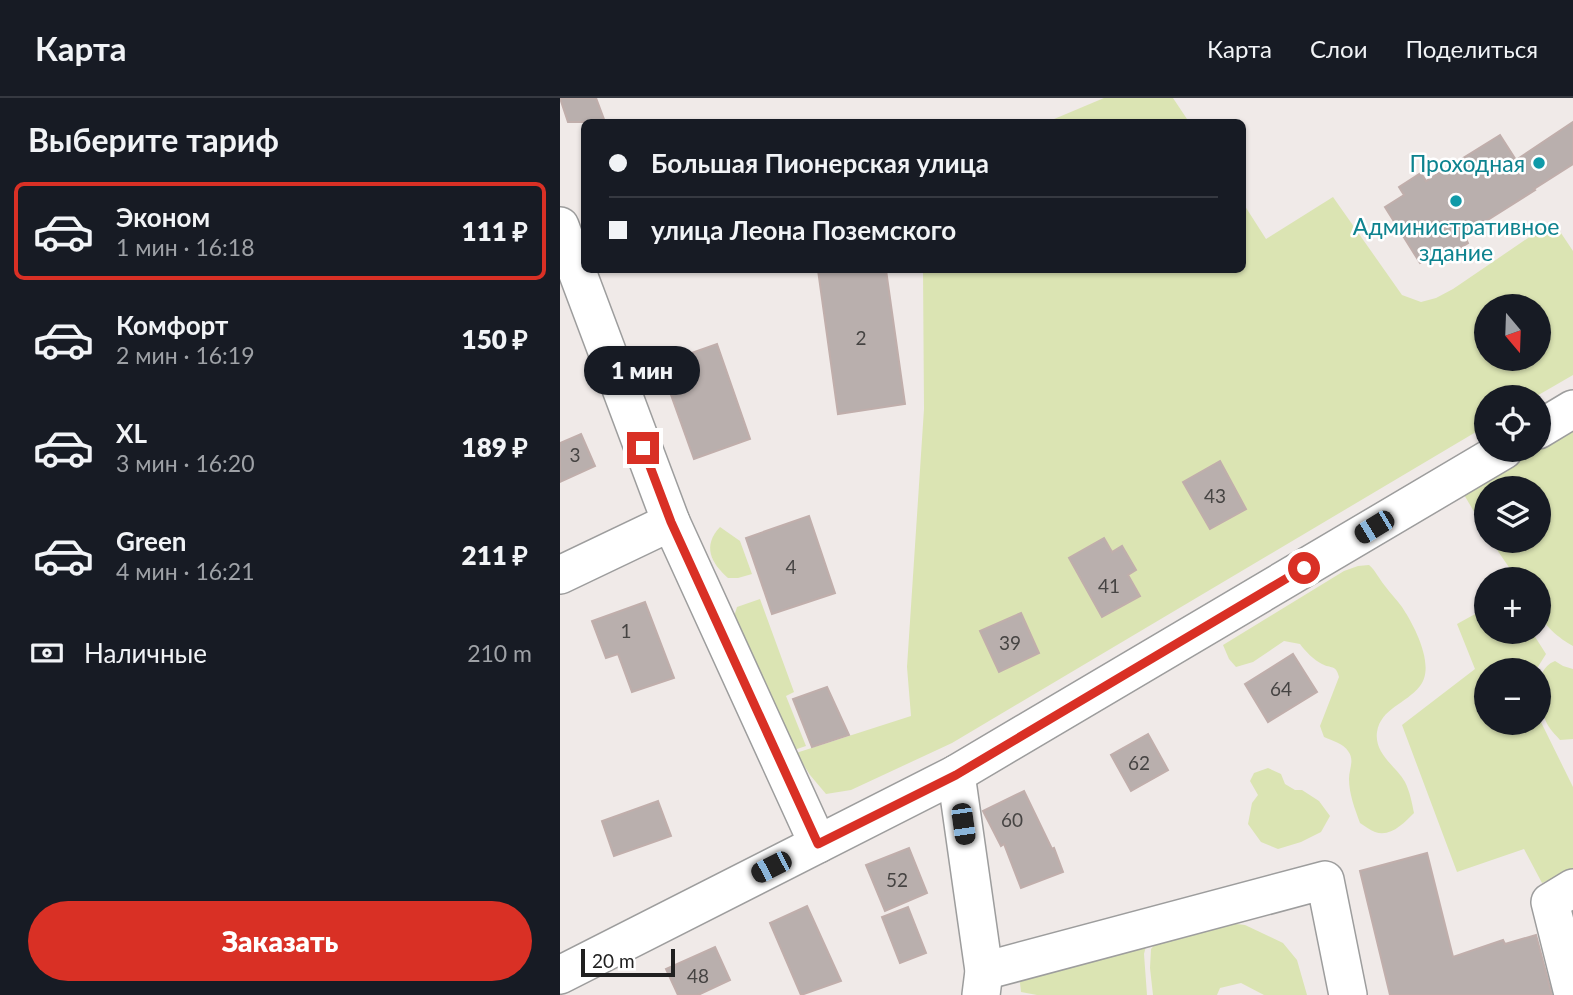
<!DOCTYPE html>
<html lang="ru">
<meta charset="utf-8">
<style>
:root{--surface:#171b24;--page:#242831;--text:#f1f3f6;--muted:#9ea1a6;--line:#363941;--accent:#d93025}
body{margin:0;font-family:Lato,sans-serif;background:var(--page);color:var(--text);height:100vh;display:flex;flex-direction:column;font-size:26px;white-space:nowrap}
*{box-sizing:border-box;margin:0}
p{font-size:23px;color:var(--muted)}
.icon{flex:none;width:38px;height:38px;fill:none;stroke:currentColor;stroke-width:2;stroke-linecap:round;stroke-linejoin:round}
.map{position:relative;flex:1;overflow:hidden}
.sheet{display:flex;flex-direction:column;background:var(--surface);width:560px}
.sheet>*{flex:none}
.top-card{position:absolute;left:21px;top:21px;width:665px;height:154px;border-radius:10px;box-shadow:0 2px 5px #0004;display:grid;align-content:center;height:154px;padding:0 28px;background:var(--surface)}
.needle{width:46px;rotate:161deg}
.tools{position:absolute;left:914px;top:196px;display:grid;gap:14px}
.tools a{display:grid;place-items:center;width:77px;height:77px;border-radius:50%;background:var(--surface);box-shadow:0 2px 5px #0004;font-size:35px}
.scale{position:absolute;left:21px;bottom:18px;width:94px;box-sizing:border-box;padding-left:7px;border:4px solid #202020;border-top:0;font-size:19px;line-height:24px;white-space:nowrap;color:#202020;-webkit-text-stroke:5px #fff;paint-order:stroke}
.end{position:absolute;width:32px;height:32px;margin:-16px;border:9px solid #d93025;background:#fff;box-shadow:0 0 0 4px #fff}
.from{border-radius:50%}
.bubble{position:absolute;height:49px;border-radius:24px;background:var(--surface);box-shadow:0 2px 5px #0004;font-size:23px;font-weight:800;line-height:49px;text-align:center}
.car{position:absolute;width:21px;height:42px;margin:-21px -10px;border-radius:9px;box-shadow:0 0 5px 2px #0007;background:linear-gradient(#222 24%,#8ab4d8 0 40%,#222 0 76%,#8ab4d8 0 86%,#222 0)}
.top-card b{display:flex;align-items:center;gap:24px;height:66px;font-size:26px}
.top-card b+b{border-top:2px solid var(--line)}
.top-card i{width:18px;height:18px;background:var(--text)}
ul{padding:0;list-style:none}
li{display:flex;align-items:center;gap:21px;height:98px;margin:0 14px 10px;padding:0 14px;border:4px solid transparent;border-radius:10px}
li div{flex:1}
li b{display:block;font-size:26px}
li em{font-style:normal;font-weight:800}
li.on{border-color:var(--accent)}
li>.icon{width:63px;height:63px;stroke-width:1.5}
h2{padding:0 28px;font-size:32px;line-height:84px}
.pay{display:flex;align-items:center;gap:18px;height:77px;padding:0 28px;font-size:26px}
.pay p{margin-inline-start:auto}
.button{display:flex;gap:14px;margin-top:auto;padding:14px 28px}
.button a{flex:1;height:80px;border-radius:42px;background:var(--accent);color:#fff;font-size:28px;font-weight:800;line-height:80px;text-align:center}
header{display:flex;align-items:center;gap:42px;box-sizing:border-box;height:98px;padding:0 35px;background:var(--surface);border-bottom:2px solid var(--line)}
header strong{font-size:33px}
nav{display:flex;gap:38px;margin-inline-start:auto;font-size:24px}
main{display:flex;flex:1;min-height:0}
.map>svg:first-child{display:block}
.grass{fill:#dbe4b3;fill-rule:evenodd}
.building{fill:#b9afad;stroke:#c0aeab;stroke-width:2}
.lines{fill:none;stroke-linecap:round;stroke-linejoin:round}
.minor-casing{stroke:#9d9d9d;stroke-width:40}
.minor{stroke:#fff;stroke-width:37}
.route{stroke:#d93025;stroke-width:9}
.culture-dot{fill:#0f9aa8;stroke:#fff;stroke-width:2.5}
.labels{text-anchor:middle;dominant-baseline:central;stroke-width:5;stroke-linejoin:round;paint-order:stroke}
.number-label{font-size:19px;fill:#464443}
.culture-label{font-size:23px;fill:#0d838f;stroke:#fff;text-anchor:end}
</style>
<header>
<strong>Карта</strong>
<nav><a>Карта</a><a>Слои</a><a>Поделиться</a></nav>
</header>
<main>
<section class="sheet">
<h2>Выберите тариф</h2>
<ul>
<li class="on"><svg class="icon" aria-label="car" viewBox="0 0 24 24"><path d="M5 17H2v-5l4-1 3-4h7l3 4 3 1v5h-3M9 17h6M6 11h13"/><circle cx="7" cy="17" r="2"/><circle cx="17" cy="17" r="2"/></svg><div><b>Эконом</b><p>1 мин · 16:18</p></div><em>111 ₽</em></li>
<li><svg class="icon" aria-label="car" viewBox="0 0 24 24"><path d="M5 17H2v-5l4-1 3-4h7l3 4 3 1v5h-3M9 17h6M6 11h13"/><circle cx="7" cy="17" r="2"/><circle cx="17" cy="17" r="2"/></svg><div><b>Комфорт</b><p>2 мин · 16:19</p></div><em>150 ₽</em></li>
<li><svg class="icon" aria-label="car" viewBox="0 0 24 24"><path d="M5 17H2v-5l4-1 3-4h7l3 4 3 1v5h-3M9 17h6M6 11h13"/><circle cx="7" cy="17" r="2"/><circle cx="17" cy="17" r="2"/></svg><div><b>XL</b><p>3 мин · 16:20</p></div><em>189 ₽</em></li>
<li><svg class="icon" aria-label="car" viewBox="0 0 24 24"><path d="M5 17H2v-5l4-1 3-4h7l3 4 3 1v5h-3M9 17h6M6 11h13"/><circle cx="7" cy="17" r="2"/><circle cx="17" cy="17" r="2"/></svg><div><b>Green</b><p>4 мин · 16:21</p></div><em>211 ₽</em></li>
</ul>
<div class="pay"><svg class="icon" aria-label="cash" viewBox="0 0 24 24"><path d="M3 7h18v10H3z"/><circle cx="12" cy="12" r="2"/></svg>Наличные<p>210 m</p></div>
<div class="button"><a>Заказать</a></div>
</section>
<div class="map">
<svg width="1013" height="897" viewBox="0 0 1013 897">
<rect width="100%" height="100%" fill="#f0eae8"/>
<g class="grass">
<path d="M544 0H613L629 24H487Z"/>
<path d="M773 99 842 197 861 204 876 200 893 191 993 123 1013 153V277L975 299H926V328L392 645 291 692 266 696 250 677 236 655 351 618 347 569 364 311 363 172H682L683 105 706 141ZM926 208H978V261H926Z"/>
<path d="M1013 321V548C1000 541 981 526 978 511 977 501 978 491 978 481H957L931 443H978V390H926V434L903 395 962 352H978V342Z"/>
<path d="M160 429 180 443 192 476 178 480H168C151 465 142 448 160 429Z"/>
<path d="M809 467C816 473 819 481 825 488 830 495 837 502 842 509 854 527 876 568 860 588 846 606 821 610 817 634 814 656 836 668 845 684 850 694 852 705 854 715 844 725 830 740 815 734 810 732 805 728 800 725 795 711 789 696 789 681 789 671 795 662 788 653 784 646 771 642 764 639L760 628 779 579C776 566 771 571 762 566 754 562 745 553 740 546L724 543 693 564 676 569 669 561 663 547 784 473 798 468Z"/>
<path d="M200 501 234 594 226 598 246 648 234 652 172 525 177 509Z"/>
<path d="M926 510V534H972L986 556 976 572H926V625H978V618L1013 689V772L982 785 964 751 897 774 842 627 915 571 897 526Z"/>
<path d="M995 563 1003 568 1013 571V641L1000 642C997 638 992 634 989 629 978 611 971 572 995 563Z"/>
<path d="M708 670 721 676 725 686 735 692H742L759 703 770 718 761 734 741 744 718 751 701 744 688 726 692 705 698 697 690 683 694 675Z"/>
<path d="M659 824 685 827 723 845 737 862 747 897H704L681 885 660 890 657 897H593L590 870 591 851 603 837Z"/>
<path d="M586 848 584 856 587 897H477L461 894 460 885 455 870Z"/>
</g>
<g class="building">
<path d="M0 0H36L45 24H8Z"/>
<path d="M1013 24V66L974 91 975 92 904 137 908 145 883 160 879 154 860 165 825 109 844 97 839 89 861 75 866 83 940 37 956 62Z"/>
<path d="M258 172H326L345 306 278 316Z"/>
<path d="M157 246 190 341 134 361 100 266Z"/>
<path d="M21 336 35 368 0 384V345Z"/>
<path d="M660 363 686 411 650 431 623 384Z"/>
<path d="M249 418 275 495 212 516 186 440Z"/>
<path d="M544 440 552 454 562 448 576 472 568 477 580 498 542 519 509 460Z"/>
<path d="M85 504 114 580 72 594 58 556 46 560 32 523Z"/>
<path d="M461 515 479 555 439 574 420 533Z"/>
<path d="M733 556 757 594 708 624 685 586Z"/>
<path d="M267 589 289 637 252 649 233 601Z"/>
<path d="M588 636 608 672 571 693 551 657Z"/>
<path d="M464 693 492 751 494 750 503 774 461 790 444 746 441 748 423 713Z"/>
<path d="M98 703 111 738 54 758 42 723Z"/>
<path d="M349 750 367 795 325 813 306 767Z"/>
<path d="M867 755 893 859 943 842 945 846 976 837 992 897H830L800 773Z"/>
<path d="M247 808 281 883 241 897 210 825Z"/>
<path d="M348 809 366 855 340 865 322 819Z"/>
<path d="M155 849 170 882 138 897H118L106 871Z"/>
</g>
<g class="lines">
<defs>
<g id="minor">
<path d="M0 128 111 424 258 746"/>
<path d="M978 332 1013 311"/>
<path d="M0 477 111 424"/>
<path d="M396 676 424 873 421 897"/>
<path d="M1013 790 990 804 1013 896"/>
<path d="M424 873 765 782 788 897"/>
<path d="M0 877 396 676 944 352"/>
</g>
</defs>
<use href="#minor" class="minor-casing"/>
<use href="#minor" class="minor"/>
</g>
<g class="lines">
<path class="route" d="M83 350 111 424 258 746 396 677 744 470"/>
</g>
<g class="culture-dot">
<circle cx="979" cy="65" r="7"/>
<circle cx="896" cy="103" r="7"/>
</g>
<g class="labels">
<g class="number-label">
<text x="301" y="239">2</text>
<text x="15" y="356">3</text>
<text x="655" y="397">43</text>
<text x="231" y="468">4</text>
<text x="549" y="487">41</text>
<text x="66" y="532">1</text>
<text x="450" y="544">39</text>
<text x="721" y="590">64</text>
<text x="579" y="664">62</text>
<text x="452" y="721">60</text>
<text x="337" y="781">52</text>
<text x="138" y="877">48</text>
</g>
<g class="culture-label">
<text x="965" y="65">Проходная</text>
<text x="896" y="128" text-anchor="middle">Административное<tspan x="896" dy="26">здание</tspan></text>
</g>
</g>
</svg>
<div class="tools">
<a><svg class="needle" viewBox="-14 -14 28 28"><path d="M0-13l5 13h-10z" fill="#e53935"/><path d="M0 13l5-13h-10z" fill="#9ea1a6"/></svg></a>
<a><svg class="icon" aria-label="locate" viewBox="0 0 24 24"><circle cx="12" cy="12" r="6"/><path d="M12 2v4M12 18v4M2 12h4M18 12h4"/></svg></a>
<a><svg class="icon" aria-label="layers" viewBox="0 0 24 24"><path d="M12 4l9 5-9 5-9-5zM3 14l9 5 9-5"/></svg></a>
<a>+</a>
<a>−</a>
</div>
<div class="scale">20 m</div>
<i class="end from" style="left:744px;top:470px"></i>
<i class="end" style="left:83px;top:350px"></i>
<div class="bubble" style="left:24px;top:248px;width:116px">1 мин</div>
<i class="car" style="left:814px;top:429px;rotate:239deg"></i>
<i class="car" style="left:403px;top:726px;rotate:172deg"></i>
<i class="car" style="left:211px;top:769px;rotate:243deg"></i>
<div class="top-card">
<b><i class="from"></i>Большая Пионерская улица</b>
<b><i></i>улица Леона Поземского</b>
</div>
</div>
</main>
